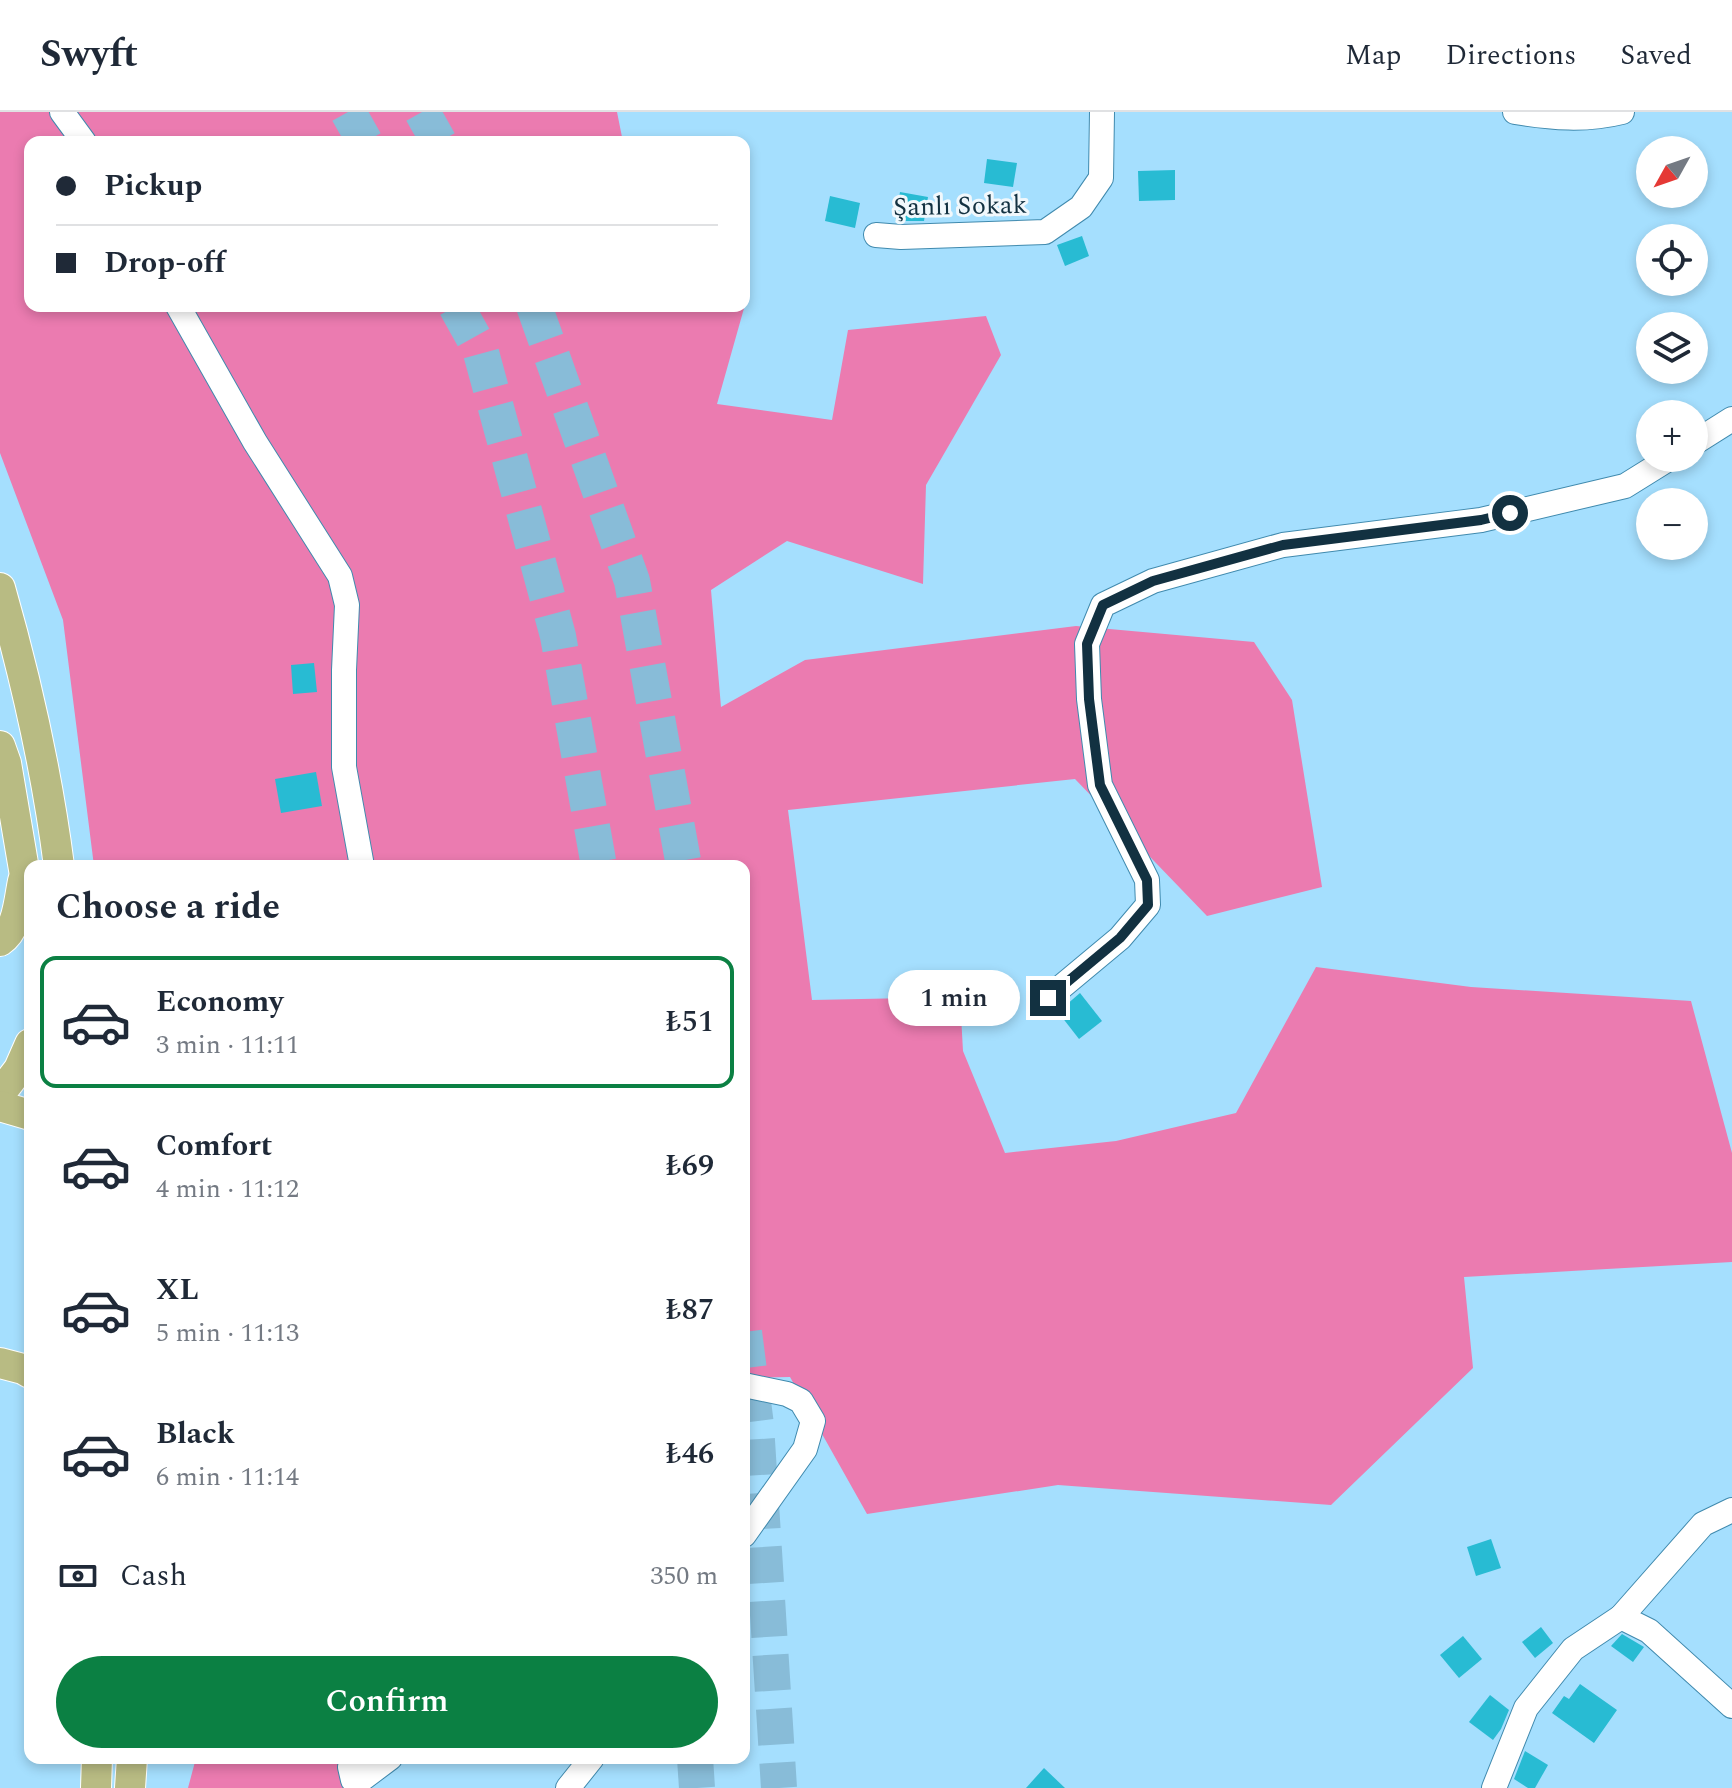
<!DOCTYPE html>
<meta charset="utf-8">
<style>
:root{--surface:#fff;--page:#f2f2f3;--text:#1f2937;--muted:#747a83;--line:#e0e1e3;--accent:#0b8043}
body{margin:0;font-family:Spectral,serif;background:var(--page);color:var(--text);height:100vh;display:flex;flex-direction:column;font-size:30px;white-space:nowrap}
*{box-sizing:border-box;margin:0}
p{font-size:26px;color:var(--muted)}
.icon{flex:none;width:44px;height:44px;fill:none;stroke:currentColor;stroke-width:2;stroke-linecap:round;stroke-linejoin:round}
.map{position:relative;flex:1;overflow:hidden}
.sheet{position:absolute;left:24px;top:748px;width:726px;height:904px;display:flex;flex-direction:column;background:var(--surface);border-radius:16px;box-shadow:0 4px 12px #0003}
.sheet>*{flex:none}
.banner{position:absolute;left:24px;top:24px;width:726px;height:176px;border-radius:16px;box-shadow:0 4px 12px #0003;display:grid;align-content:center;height:176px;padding:0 32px;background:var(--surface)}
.needle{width:52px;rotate:230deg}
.buttons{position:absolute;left:1636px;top:24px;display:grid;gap:16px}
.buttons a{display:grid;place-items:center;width:72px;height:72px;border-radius:50%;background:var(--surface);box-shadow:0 4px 12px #0003;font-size:40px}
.end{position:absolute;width:36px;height:36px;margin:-18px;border:10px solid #123141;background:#fff;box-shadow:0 0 0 4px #fff}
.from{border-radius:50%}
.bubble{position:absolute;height:56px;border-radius:28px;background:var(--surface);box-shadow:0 4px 12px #0003;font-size:26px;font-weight:600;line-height:56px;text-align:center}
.banner b{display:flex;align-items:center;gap:28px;height:76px;font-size:30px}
.banner b+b{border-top:2px solid var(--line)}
.banner i{width:20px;height:20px;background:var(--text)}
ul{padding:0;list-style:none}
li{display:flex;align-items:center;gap:24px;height:132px;margin:0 16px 12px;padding:0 16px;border:4px solid transparent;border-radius:16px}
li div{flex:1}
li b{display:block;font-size:30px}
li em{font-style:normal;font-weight:600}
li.active{border-color:var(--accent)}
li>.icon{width:72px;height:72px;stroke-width:1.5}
h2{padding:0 32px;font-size:36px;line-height:96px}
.pay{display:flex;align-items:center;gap:20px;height:88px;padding:0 32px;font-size:30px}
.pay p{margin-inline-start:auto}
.primary-button{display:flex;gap:16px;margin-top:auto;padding:16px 32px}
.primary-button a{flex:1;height:92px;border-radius:48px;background:var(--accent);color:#fff;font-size:32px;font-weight:600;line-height:92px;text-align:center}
header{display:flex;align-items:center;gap:48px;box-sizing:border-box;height:112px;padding:0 40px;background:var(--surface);border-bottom:2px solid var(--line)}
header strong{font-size:38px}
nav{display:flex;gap:44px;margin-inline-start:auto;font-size:28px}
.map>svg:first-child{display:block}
.forest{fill:#eb7bb0}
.building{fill:#28bbd3}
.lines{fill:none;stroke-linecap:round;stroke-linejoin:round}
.highway-tunnel{stroke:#88bcd8;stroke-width:36;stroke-dasharray:36 18;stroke-linecap:butt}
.minor-casing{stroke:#408aae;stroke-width:26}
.major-casing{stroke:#fff;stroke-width:32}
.minor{stroke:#fff;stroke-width:24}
.major{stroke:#b8bb83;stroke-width:30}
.route{stroke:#123141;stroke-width:10}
.labels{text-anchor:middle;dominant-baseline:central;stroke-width:6;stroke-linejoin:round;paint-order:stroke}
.street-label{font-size:26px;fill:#123141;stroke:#f1f8fc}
</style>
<header>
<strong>Swyft</strong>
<nav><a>Map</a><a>Directions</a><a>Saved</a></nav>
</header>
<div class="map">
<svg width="1732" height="1676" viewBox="0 0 1732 1676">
<rect width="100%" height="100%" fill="#a5dffe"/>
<g class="forest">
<path d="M0 0H617L623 30H30V194H744V171L750 175 717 292 832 308 848 218 986 204 1001 243 926 373 923 472 787 429 711 478 721 595 805 548 1076 514 1254 530 1292 588 1322 775 1207 804 1075 667 788 698 812 888 960 885 963 939 1005 1041 1116 1029 1236 1001 1316 855 1471 875 1691 889 1732 1041V1150L1464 1165 1473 1256 1331 1393 1058 1373 867 1402 790 1265 744 1266V754H94L63 508 0 341Z"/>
<path d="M196 1646H337L348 1676H188Z"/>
</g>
<g class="building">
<path d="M987 47 1017 51 1013 75 984 71Z"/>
<path d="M1175 58V88L1139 89 1138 59Z"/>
<path d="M900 80 928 85 924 109H895Z"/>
<path d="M830 84 860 91 855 116 825 109Z"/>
<path d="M1082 124 1089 144 1065 154 1057 133Z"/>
<path d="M314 551 317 580 293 582 291 553Z"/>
<path d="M316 660 322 694 281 701 275 667Z"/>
<path d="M1080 881 1102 909 1079 927 1058 900Z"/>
<path d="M1491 1427 1501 1456 1476 1464 1467 1435Z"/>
<path d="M1541 1515 1553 1531 1535 1546 1522 1530Z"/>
<path d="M1622 1522 1644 1535 1633 1550 1611 1534Z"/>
<path d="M1463 1524 1482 1547 1459 1566 1440 1543Z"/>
<path d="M1580 1572 1617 1598 1594 1631 1552 1601 1564 1584 1569 1587Z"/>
<path d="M1490 1583 1509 1598 1501 1617 1493 1628 1469 1610Z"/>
<path d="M1525 1639 1548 1653 1535 1676H1528L1514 1667Z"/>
<path d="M1044 1656 1065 1676H1026Z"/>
</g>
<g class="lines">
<g class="highway-tunnel">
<path d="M348 0 365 30"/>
<path d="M422 0 439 30"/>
<path d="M456 194 480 237 558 524 599 754"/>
<path d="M534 194 632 469 684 754"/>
<path d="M744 1220 756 1313 779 1676"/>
<path d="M695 1646 697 1676"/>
</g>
<defs>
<g id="minor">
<path d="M62 0 84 30"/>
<path d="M1515 0C1551 6 1586 9 1622 0"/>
<path d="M876 123 901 125 1045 120 1081 95 1101 66 1102 0"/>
<path d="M178 194 255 330 340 464 347 493 344 558V655L362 754"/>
<path d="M1694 331 1732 307"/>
<path d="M1048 886 1120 826 1148 793 1147 768 1100 673 1089 587 1087 532 1103 493 1153 469 1283 433 1481 408 1625 374 1670 346"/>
<path d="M744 1273 787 1282 801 1289 813 1309 805 1337 744 1423"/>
<path d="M1621 1505 1649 1519 1732 1594"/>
<path d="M354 1646 350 1655 353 1668 362 1667 390 1646"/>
<path d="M568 1676 592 1646"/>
<path d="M1494 1676 1526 1596 1573 1537 1621 1505 1703 1412 1732 1398"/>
</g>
<g id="major">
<path d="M0 476C26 567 47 660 59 754"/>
<path d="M0 634 6 651 30 793"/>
<path d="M0 829C18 817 19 788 23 769"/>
<path d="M0 982 19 957 30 932"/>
<path d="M0 994 30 1003"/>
<path d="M0 1251 23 1257 30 1261"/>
<path d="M96 1676 97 1646"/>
<path d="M130 1676 132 1646"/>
</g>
</defs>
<use href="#minor" class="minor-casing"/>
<use href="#major" class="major-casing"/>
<use href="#minor" class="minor"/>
<use href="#major" class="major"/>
</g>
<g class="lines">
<path class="route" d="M1048 886 1120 826 1148 793 1147 768 1100 673 1089 587 1087 532 1103 493 1153 469 1283 433 1481 408 1510 401"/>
</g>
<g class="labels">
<g class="street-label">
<text transform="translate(960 94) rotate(-1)">Şanlı Sokak</text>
</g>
</g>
</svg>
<div class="buttons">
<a><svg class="needle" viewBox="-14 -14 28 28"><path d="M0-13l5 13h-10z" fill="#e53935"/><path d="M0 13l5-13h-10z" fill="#747a83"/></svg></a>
<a><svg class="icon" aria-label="locate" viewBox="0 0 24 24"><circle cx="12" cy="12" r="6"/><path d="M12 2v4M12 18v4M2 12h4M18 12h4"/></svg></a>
<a><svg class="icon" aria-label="layers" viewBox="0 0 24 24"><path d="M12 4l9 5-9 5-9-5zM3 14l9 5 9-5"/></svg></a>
<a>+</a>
<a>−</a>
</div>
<i class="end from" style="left:1510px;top:401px"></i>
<i class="end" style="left:1048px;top:886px"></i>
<div class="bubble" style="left:888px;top:858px;width:132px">1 min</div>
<div class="banner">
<b><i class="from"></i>Pickup</b>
<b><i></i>Drop-off</b>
</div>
<section class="sheet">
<h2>Choose a ride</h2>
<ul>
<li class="active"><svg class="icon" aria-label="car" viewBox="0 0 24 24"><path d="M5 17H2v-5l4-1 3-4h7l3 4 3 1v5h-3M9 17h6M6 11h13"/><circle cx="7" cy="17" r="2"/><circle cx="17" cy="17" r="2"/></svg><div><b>Economy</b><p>3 min · 11:11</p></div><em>₺51</em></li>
<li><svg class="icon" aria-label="car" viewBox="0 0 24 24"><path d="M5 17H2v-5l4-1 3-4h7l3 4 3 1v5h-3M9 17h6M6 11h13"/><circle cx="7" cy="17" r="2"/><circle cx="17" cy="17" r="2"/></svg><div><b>Comfort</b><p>4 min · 11:12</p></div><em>₺69</em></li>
<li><svg class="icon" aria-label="car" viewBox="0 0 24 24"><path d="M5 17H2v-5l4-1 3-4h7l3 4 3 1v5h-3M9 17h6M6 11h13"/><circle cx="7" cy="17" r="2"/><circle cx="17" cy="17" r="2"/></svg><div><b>XL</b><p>5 min · 11:13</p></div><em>₺87</em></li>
<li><svg class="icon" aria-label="car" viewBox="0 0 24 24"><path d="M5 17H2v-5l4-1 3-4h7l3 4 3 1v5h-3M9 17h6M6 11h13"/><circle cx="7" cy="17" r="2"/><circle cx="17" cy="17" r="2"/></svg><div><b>Black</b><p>6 min · 11:14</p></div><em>₺46</em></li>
</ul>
<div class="pay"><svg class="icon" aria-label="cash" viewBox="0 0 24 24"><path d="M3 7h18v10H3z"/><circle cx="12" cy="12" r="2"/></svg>Cash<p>350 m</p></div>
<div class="primary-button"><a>Confirm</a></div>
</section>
</div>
